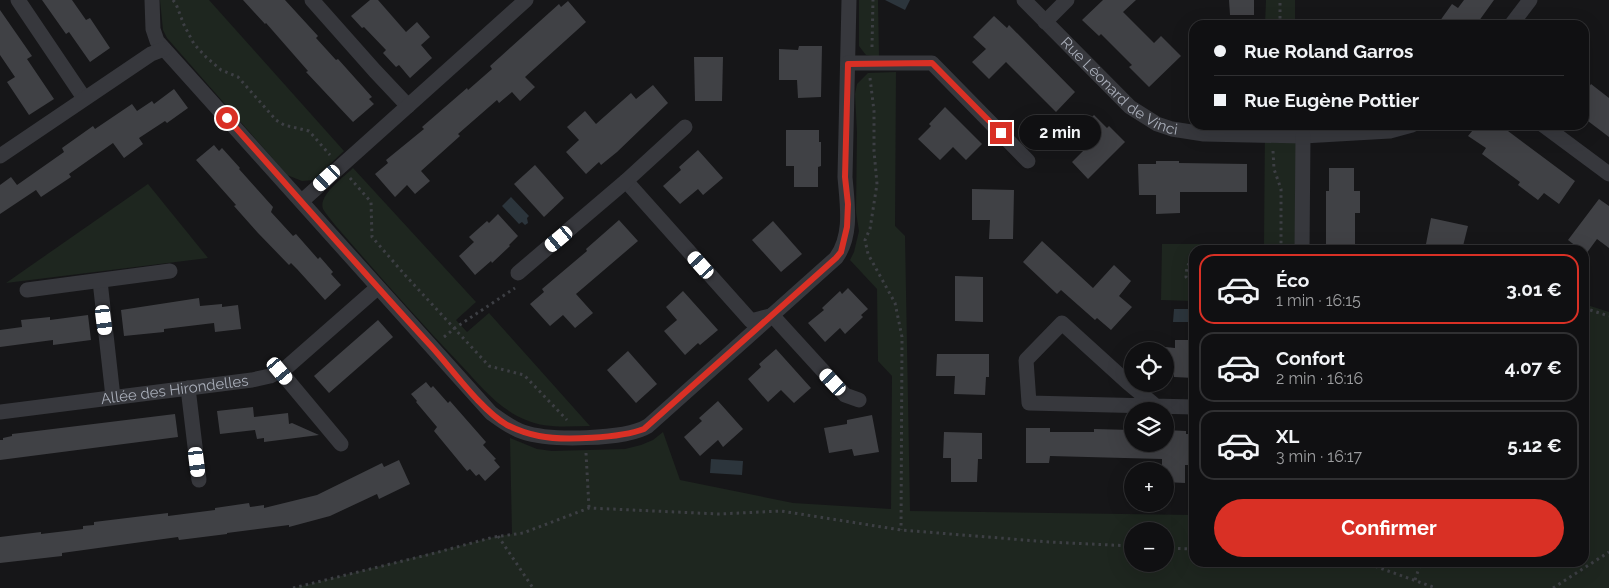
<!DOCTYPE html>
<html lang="fr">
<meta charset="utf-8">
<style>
:root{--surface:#101012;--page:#19191b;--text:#f1f3f6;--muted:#9c9d9f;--line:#303032;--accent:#d93025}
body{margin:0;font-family:Raleway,sans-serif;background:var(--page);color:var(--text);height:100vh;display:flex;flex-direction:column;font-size:19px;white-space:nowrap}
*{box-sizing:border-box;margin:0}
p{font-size:16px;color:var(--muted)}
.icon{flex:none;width:28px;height:28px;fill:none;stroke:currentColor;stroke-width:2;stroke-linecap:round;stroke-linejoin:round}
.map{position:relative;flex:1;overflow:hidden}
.side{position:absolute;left:1189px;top:245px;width:400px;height:322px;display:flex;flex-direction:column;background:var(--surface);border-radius:15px;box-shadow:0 5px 20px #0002,0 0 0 1px var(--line)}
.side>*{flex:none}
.banner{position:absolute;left:1189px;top:20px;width:400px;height:110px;border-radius:15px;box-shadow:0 5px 20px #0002,0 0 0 1px var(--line);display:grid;align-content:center;height:110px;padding:0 25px;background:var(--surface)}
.buttons{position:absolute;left:1124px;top:342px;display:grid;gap:10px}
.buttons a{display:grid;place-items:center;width:50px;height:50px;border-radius:50%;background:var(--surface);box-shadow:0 5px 20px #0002,0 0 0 1px var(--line);font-size:25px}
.end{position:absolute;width:22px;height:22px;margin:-11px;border:6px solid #d93025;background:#fff;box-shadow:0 0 0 2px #fff}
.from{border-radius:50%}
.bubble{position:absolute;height:35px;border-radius:18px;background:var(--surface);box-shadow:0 5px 20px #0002,0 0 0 1px var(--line);font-size:16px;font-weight:700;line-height:35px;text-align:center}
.car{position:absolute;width:15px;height:30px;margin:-15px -8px;border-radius:6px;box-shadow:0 0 4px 1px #0007;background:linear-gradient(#fff 24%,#345 0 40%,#fff 0 76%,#345 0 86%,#fff 0)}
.banner b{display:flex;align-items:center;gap:18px;height:48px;font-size:19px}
.banner b+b{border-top:1px solid var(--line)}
.banner i{width:12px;height:12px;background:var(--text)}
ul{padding:9px 0 0;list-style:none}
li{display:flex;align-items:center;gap:15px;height:70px;margin:0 10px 8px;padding:0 15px;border:2px solid var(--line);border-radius:15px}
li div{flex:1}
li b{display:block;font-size:19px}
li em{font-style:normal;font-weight:700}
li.on{border-color:var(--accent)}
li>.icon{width:45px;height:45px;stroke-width:1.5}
.button{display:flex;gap:10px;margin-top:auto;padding:10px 25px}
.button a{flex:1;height:58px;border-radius:30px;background:var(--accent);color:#fff;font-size:20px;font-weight:700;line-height:58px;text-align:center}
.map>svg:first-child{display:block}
.green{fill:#1e261f;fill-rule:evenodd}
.water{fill:#2c353c}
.building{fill:#404145}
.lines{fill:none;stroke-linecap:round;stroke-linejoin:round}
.path{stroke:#3d3f44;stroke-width:3;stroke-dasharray:2.5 4;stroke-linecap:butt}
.street{stroke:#37383d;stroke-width:15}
.route{stroke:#d93025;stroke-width:6}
.labels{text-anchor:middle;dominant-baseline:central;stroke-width:5;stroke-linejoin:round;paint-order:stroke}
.street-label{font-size:15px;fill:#a8adb8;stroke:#111113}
</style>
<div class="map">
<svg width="1609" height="588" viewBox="0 0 1609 588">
<rect width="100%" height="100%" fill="#161618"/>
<g class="green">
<path d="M160 0H209L344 151 313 180 302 181 287 175 167 38 163 30Z"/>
<path d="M859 0H878L879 57 866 55 859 46Z"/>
<path d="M1266 0H1295V25H1265Z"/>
<path d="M896 72 895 226 905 236 910 511 1194 515V562H1584V304L1609 312V588H294L494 537 512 534 510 438 537 449 552 451 625 449 641 445 653 440 663 432 680 480 793 503 891 509 892 376 878 361 877 289 850 260 854 252 859 231 856 212 857 132 855 94 857 84 868 73ZM1132 531H1165V564H1132Z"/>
<path d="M1265 125H1296L1302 250H1194V301L1161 300 1162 244H1264Z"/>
<path d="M353 168 476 302 456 320 467 332 489 313 590 426C569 426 546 429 526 420 498 409 480 385 460 364 417 319 376 272 335 225 331 220 326 214 323 209 318 195 344 177 353 168Z"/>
<path d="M148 184 208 258 6 283Z"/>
</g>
<g class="water">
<path d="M885 0H910L905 10Z"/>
<path d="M511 197 529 216 527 218 528 223 525 225 522 222 519 224 502 206Z"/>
<path d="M1174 309H1194V322H1173Z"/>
<path d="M711 459 743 461 742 475 710 473Z"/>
</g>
<g class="building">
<path d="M42 0H72L86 20 90 18 110 48 90 62 69 32 66 34Z"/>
<path d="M243 0H285L318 36 316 38 336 60 338 59 372 97 369 99 374 104 353 122 306 72 308 71 266 23 265 24Z"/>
<path d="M370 0H378L406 32 417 22 430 37 421 45 432 58 410 78 399 65 396 67 383 53 386 50 364 27 362 28 351 16Z"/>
<path d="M1103 0H1136L1123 12 1154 43 1161 36 1181 56 1149 87 1129 67 1132 65 1101 34 1099 36 1082 20Z"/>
<path d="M1229 0H1254V15H1230Z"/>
<path d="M1464 0H1494L1476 25H1437L1452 4 1458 8Z"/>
<path d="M568 1 586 22 525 77 535 87 520 101 512 92 499 103 497 100 458 134 460 136 421 171 430 181 415 194 407 185 395 197 375 174 388 163 386 160 424 129 422 127 467 88 468 90 492 69 490 66 559 4 561 7Z"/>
<path d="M0 10 32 56 27 59 54 99 29 115 7 82 15 77 0 55Z"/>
<path d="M994 16 1007 28 1009 25 1075 92 1056 112 1006 62 989 79 972 62 986 49 973 37Z"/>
<path d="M799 46H822L821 97 798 98 797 80H779V49L798 50Z"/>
<path d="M694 57H723L722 101H695Z"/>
<path d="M1591 84 1609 98V137L1584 118V94Z"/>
<path d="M653 85 668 103 617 152 601 165 599 162 586 174 566 152 579 140 567 127 585 111 596 124 631 93 636 99Z"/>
<path d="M174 89 188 108 167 123 165 121 139 138 143 144 124 158 113 143 69 174 71 177 41 197 36 190 0 214V185L11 177 17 185 64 152 62 148 93 126 95 129 132 104 137 111 152 101 154 104Z"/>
<path d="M945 107 982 144 966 160 953 147 940 160 918 139 931 126 929 124Z"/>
<path d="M1094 115 1107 128 1109 126 1125 142 1088 179 1072 162 1085 149 1072 137Z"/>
<path d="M1477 125H1500L1575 181 1559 204 1544 193 1538 200 1518 185 1520 182 1482 154 1486 148 1468 136Z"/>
<path d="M786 130H819V142H821V166L818 167V187H794V166H786Z"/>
<path d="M214 145 219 151 222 148 240 168 239 169 273 207 271 212 293 236 296 234 318 259 320 257 333 272 331 274 341 285 325 300 297 269 291 263 289 265 258 233 234 206 236 205 196 160Z"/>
<path d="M698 150 723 178 703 195 698 189 680 204 663 186 681 170 679 167Z"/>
<path d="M1156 161H1179V163L1247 164V192H1180V213L1156 214V195H1139L1138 164H1156Z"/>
<path d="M535 165 564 198 544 217 514 184Z"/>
<path d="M1329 168H1354V191H1360V213H1355V250H1326V191H1329Z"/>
<path d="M972 189 1014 190 1013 239H989L990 220H972Z"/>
<path d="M1599 199 1609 206V248L1597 239 1586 254 1584 250H1581L1568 240Z"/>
<path d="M498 214 518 236 509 245 510 246 492 263 491 261 475 275 459 256 474 242 469 237 487 221 489 223Z"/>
<path d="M1431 218 1468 226 1462 250H1428L1429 244H1426Z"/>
<path d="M619 220 638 241 576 294 593 313 575 328 563 315 550 326 530 304 544 292 542 289 587 251 586 249Z"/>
<path d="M773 221 802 254 781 272 752 240Z"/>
<path d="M1042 241 1093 288 1114 265 1131 281 1119 296 1132 307 1111 330 1097 318 1095 320 1061 290 1057 294 1023 262Z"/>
<path d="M955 276 983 277V322L955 321Z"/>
<path d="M848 288 868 309 861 315 863 317 845 334 840 328 825 342 808 323 824 310 822 308 840 291 842 294Z"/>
<path d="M683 291 718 330 700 345 698 343 685 355 664 331 677 320 666 307Z"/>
<path d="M199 298 200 306 222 304V307L238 305 241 329 215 332 214 323 164 329V332L124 336 121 310Z"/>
<path d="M88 315 91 340 53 345V340L0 347V330L22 327 21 320 50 317V320Z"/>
<path d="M378 320 393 337 329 393 314 376Z"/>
<path d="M1175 340H1194V378L1174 377V373H1165V347L1175 348Z"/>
<path d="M776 349 811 388 794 403 781 390 768 402 748 379 761 367 759 364Z"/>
<path d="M628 351 657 384 636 403 607 370Z"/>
<path d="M937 354H989V377H986L985 395 954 394 955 376H936Z"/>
<path d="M426 382 431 388 433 386 448 403 450 401 486 442 483 445 496 459 494 460 500 467 485 481 479 474 476 476 470 469 467 471 434 431 437 427 416 402 417 401 411 394Z"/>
<path d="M718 401 743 429 723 447 718 440 700 456 684 437 702 421 699 418Z"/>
<path d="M253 407 254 417 288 413 289 424 292 423 319 435 264 442V438L257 439 255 430 220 434 217 411Z"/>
<path d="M175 414 178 437 0 460V440H3V438L12 436V434Z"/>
<path d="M872 415 879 452 854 456 852 449 829 453 824 428 847 424V420Z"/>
<path d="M1026 428H1050V432H1094V429L1132 430V444H1165V430L1186 431V434H1194V465H1185V483L1165 482V471H1162V459L1050 456 1049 463H1026Z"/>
<path d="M944 432 982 433V459H978L977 482H951V458H943Z"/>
<path d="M399 460 410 484 379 499 377 494 330 516 289 527V525L227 533V534L179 540 178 537 62 553V556L0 563V537L41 532V534L83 529V526L94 525V522L168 513V516L215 510V508L249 503 250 507 264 505V508L317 495 382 463 384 467Z"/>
</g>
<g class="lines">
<g class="path">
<path d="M173 0 176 4 184 25 194 44 206 57 221 70 238 77 276 120 284 125 309 131 330 155"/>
<path d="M1280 25V0"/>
<path d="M872 47 873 0"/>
<path d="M870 78 874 111V151L877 184 870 229 865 240 868 254 895 303 902 337 901 530"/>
<path d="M1273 151 1274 169 1281 189V250"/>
<path d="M350 178 371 202 372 237 405 275 489 366 524 375 567 420"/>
<path d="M1194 259 1187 266 1186 277 1194 287"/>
<path d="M1584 308 1609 316"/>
<path d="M444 337 455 328 515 288"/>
<path d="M586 453 589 508"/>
<path d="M498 536 533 588"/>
<path d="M1165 548 1194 549"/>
<path d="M1363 562 1436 588"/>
<path d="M1415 580 1421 562"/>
<path d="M293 588 431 554 494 537 523 533 589 508 719 514 781 511 901 530 1049 542 1132 546"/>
<path d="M1553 588 1609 552"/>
</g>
<g class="street">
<path d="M18 0 84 98"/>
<path d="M152 0 153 29 157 41 491 413C501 420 511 428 523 432 549 441 625 440 648 426L836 258C853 235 847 203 845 177L849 0"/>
<path d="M312 0 375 71 408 106"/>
<path id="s1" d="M1024 0 1130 107 1157 124 1172 129 1204 134 1303 136 1390 131 1412 125"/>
<path d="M1045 22 1067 0"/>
<path d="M1511 25 1530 0"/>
<path d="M848 63H932L1028 161"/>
<path d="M1543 125 1609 174"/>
<path d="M0 156 151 54 164 49"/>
<path d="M626 181 751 321 770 316"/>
<path d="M302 201 526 0"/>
<path d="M1302 250 1303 136"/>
<path d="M518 273 626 181 685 127"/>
<path d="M100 281 113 397"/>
<path d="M27 290 170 271"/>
<path d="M772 315 845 395 859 400"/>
<path d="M280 371 341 444"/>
<path d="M188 388 199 480"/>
<path d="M1157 407 1127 382 1062 323 1026 360 1029 403 1194 407"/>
<path id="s2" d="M0 412 252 380 270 376 287 367 377 288"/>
</g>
</g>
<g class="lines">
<path class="route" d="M227 118C295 194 362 271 431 346 452 369 481 410 507 425 517 430 528 434 539 436 563 441 621 438 644 429L836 258 841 252 847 227 848 204 845 177 848 64 932 63 1001 133"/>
</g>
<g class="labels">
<g class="street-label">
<text stroke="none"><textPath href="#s1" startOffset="130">Rue Léonard de Vinci</textPath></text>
<text stroke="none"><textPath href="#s2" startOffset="176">Allée des Hirondelles</textPath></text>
</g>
</g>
</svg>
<div class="buttons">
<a><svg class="icon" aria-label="locate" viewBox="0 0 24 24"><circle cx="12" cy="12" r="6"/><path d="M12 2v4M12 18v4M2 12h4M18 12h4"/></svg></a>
<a><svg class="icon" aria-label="layers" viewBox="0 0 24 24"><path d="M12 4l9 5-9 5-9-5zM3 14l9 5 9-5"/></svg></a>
<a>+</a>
<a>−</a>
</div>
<i class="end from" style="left:227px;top:118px"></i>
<i class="end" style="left:1001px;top:133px"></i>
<div class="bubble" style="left:1019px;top:115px;width:82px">2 min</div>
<i class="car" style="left:327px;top:178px;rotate:227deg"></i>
<i class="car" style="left:559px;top:239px;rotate:230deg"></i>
<i class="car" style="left:701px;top:265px;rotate:318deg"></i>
<i class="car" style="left:104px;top:320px;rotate:173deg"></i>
<i class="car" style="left:280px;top:371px;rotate:140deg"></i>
<i class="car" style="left:833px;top:382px;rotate:317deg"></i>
<i class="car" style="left:197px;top:462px;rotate:173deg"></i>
<div class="banner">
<b><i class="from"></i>Rue Roland Garros</b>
<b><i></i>Rue Eugène Pottier</b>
</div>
<section class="side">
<ul>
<li class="on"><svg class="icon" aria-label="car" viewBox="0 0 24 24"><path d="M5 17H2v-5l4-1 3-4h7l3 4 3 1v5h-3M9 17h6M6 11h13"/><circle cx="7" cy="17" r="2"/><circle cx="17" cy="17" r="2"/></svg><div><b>Éco</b><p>1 min · 16:15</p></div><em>3.01 €</em></li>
<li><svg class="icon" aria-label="car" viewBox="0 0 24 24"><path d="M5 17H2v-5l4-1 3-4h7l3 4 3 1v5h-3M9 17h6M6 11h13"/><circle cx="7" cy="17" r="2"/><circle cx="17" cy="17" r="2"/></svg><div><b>Confort</b><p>2 min · 16:16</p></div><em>4.07 €</em></li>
<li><svg class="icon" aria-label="car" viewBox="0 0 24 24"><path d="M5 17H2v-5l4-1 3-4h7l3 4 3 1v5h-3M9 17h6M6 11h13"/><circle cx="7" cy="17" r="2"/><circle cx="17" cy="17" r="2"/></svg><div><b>XL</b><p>3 min · 16:17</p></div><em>5.12 €</em></li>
</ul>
<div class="button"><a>Confirmer</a></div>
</section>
</div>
